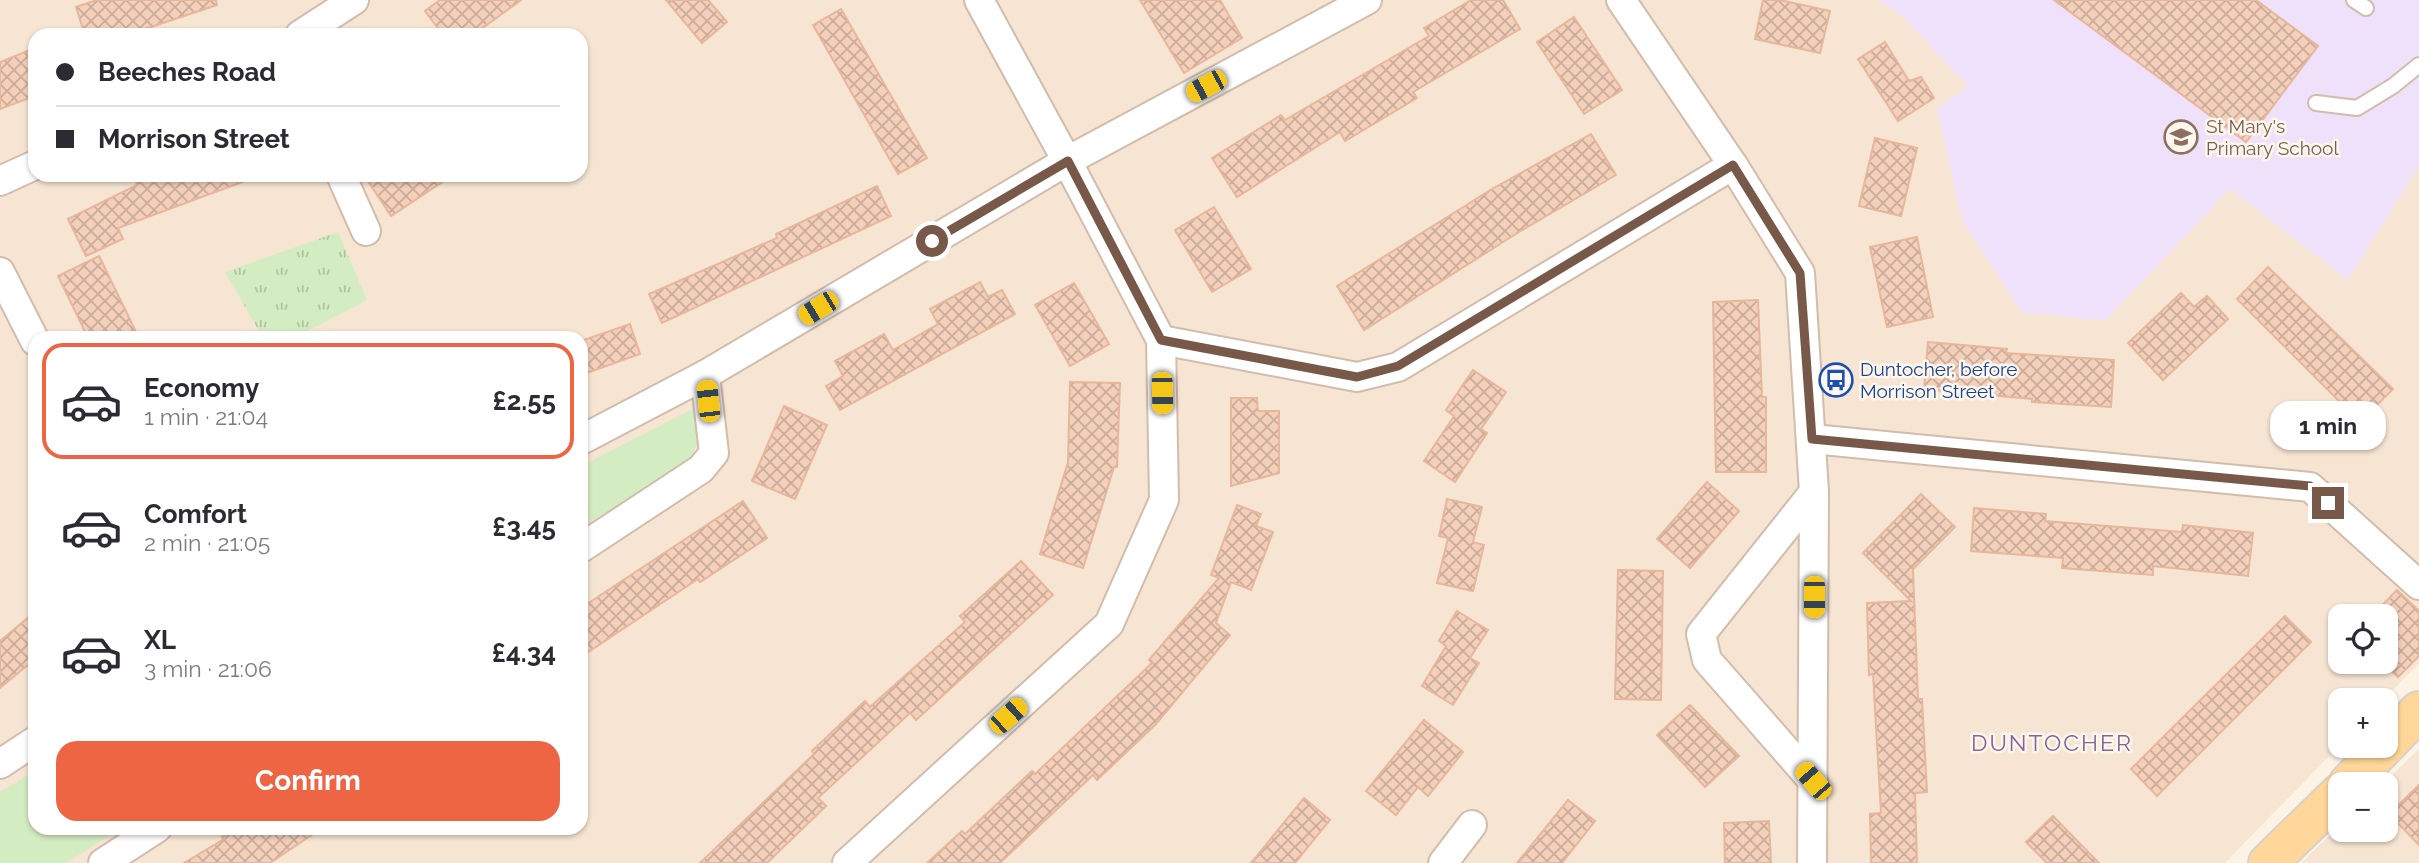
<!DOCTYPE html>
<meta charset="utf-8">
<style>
:root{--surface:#fff;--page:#f7f7f7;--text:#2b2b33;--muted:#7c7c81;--line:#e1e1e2;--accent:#ee6543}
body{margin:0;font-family:Raleway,sans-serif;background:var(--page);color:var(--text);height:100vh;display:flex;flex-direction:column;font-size:26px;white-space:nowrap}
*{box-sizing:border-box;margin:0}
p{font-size:23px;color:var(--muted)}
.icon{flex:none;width:38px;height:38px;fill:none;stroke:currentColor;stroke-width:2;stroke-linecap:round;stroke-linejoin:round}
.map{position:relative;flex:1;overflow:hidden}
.side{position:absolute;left:28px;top:331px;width:560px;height:504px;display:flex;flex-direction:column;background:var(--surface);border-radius:21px;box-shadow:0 2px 5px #0004}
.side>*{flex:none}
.top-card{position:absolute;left:28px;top:28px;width:560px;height:154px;border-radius:21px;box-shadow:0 2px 5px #0004;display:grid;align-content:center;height:154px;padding:0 28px;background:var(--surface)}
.tools{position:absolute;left:2328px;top:604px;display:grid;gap:14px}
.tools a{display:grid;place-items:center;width:70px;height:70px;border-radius:14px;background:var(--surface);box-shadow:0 2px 5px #0004;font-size:35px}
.end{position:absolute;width:32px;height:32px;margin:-16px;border:9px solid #785848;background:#fff;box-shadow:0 0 0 4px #fff}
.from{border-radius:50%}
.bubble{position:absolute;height:49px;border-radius:21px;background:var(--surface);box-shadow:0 2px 5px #0004;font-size:23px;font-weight:700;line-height:49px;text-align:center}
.car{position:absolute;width:21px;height:42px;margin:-21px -10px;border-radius:9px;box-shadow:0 0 5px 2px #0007;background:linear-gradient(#f5c518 24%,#345 0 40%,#f5c518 0 76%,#345 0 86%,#f5c518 0)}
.top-card b{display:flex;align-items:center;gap:24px;height:66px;font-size:26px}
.top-card b+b{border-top:2px solid var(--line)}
.top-card i{width:18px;height:18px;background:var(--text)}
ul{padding:12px 0 0;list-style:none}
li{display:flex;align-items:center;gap:21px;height:116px;margin:0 14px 10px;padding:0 14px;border:4px solid transparent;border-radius:21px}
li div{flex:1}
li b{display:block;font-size:26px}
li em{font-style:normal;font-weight:700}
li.current{border-color:var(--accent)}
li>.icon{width:63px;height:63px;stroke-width:1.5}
.button{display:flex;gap:14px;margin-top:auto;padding:14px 28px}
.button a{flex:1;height:80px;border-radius:21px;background:var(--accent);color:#fff;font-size:28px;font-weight:700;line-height:80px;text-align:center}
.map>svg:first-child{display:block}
.residential{fill:#f6e5d2;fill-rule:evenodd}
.education{fill:#f0e1fa}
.green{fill:#d4ecc2}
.park{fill:url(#park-tufts)}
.building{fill:url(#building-cross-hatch);stroke:#e8b69a;stroke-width:2}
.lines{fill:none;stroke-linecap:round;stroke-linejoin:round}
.lane-casing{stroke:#d2bcac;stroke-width:18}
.street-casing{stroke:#d2bcac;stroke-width:32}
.primary-casing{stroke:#d9d0cc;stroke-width:42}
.lane{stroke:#fff;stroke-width:14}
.street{stroke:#fff;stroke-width:28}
.primary{stroke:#ffd79a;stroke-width:38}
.route{stroke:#785848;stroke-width:9}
.labels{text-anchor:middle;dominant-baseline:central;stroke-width:5;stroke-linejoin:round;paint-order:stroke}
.education-label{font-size:19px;fill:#785e54;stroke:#fff7ec;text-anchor:start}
.transit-label{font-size:19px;fill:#164399;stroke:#fff7ec;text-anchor:start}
.quarter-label{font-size:23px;letter-spacing:2px;fill:#87639c;stroke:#fff7ec}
</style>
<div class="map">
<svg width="2419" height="863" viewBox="0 0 2419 863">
<defs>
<pattern id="park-tufts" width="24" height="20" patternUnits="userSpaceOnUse" patternTransform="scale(1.75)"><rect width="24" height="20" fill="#d4ecc2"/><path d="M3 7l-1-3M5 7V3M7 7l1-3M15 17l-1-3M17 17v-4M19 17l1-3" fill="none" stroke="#b1c2a0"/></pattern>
<pattern id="building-cross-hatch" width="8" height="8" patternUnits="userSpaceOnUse" patternTransform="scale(1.75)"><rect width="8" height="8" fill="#f4d0bb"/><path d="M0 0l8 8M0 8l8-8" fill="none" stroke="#caac9a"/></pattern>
</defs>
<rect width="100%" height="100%" fill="#fdf3e5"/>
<g class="residential">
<path d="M0 0H2419V663L2383 700H2340V745L2225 863H0ZM35 35H581V175H35ZM35 338H581V828H35ZM2340 616H2385V662H2340Z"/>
<path d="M2419 749V863H2301L2340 825V830H2385V784H2383Z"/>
</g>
<path class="education" d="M1879 0H2419V166L2348 280 2230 189 2105 321 2021 312 1962 220 1937 109 1968 86 1902 16Z"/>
<g class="green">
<path d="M691 410 698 416V442L690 459 581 528V466Z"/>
<path d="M35 771V828H121L66 863H0V792Z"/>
</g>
<path class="park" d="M338 232 367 300 294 338H263L225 272Z"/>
<g class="building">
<path d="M97 0H216L217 5 127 35H85L76 7Z"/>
<path d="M440 0H521L473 35H443L425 11Z"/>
<path d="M666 0H708L727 22 702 43Z"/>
<path d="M1140 0H1220L1242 38 1184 73Z"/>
<path d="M1471 0H1503L1520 29 1413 92 1417 98 1345 141 1340 132 1237 197 1212 158 1281 115 1285 120 1429 36 1424 28Z"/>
<path d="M1763 0H1780L1830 11 1820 53 1755 39Z"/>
<path d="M2054 0H2256L2318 46 2246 142Z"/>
<path d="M841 9 927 158 898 174 813 25Z"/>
<path d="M1574 17 1622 90 1584 114 1537 42Z"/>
<path d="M1885 42 1909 81 1921 77 1934 98 1898 121 1858 59Z"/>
<path d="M35 48V96L0 109V62Z"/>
<path d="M1591 134 1616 175 1519 232 1364 330 1337 286 1492 189Z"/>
<path d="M1875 138 1917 148 1901 216 1859 206Z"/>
<path d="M134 175H253V178L118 228 123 239 86 256 68 219 137 185Z"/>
<path d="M364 175H453L391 216Z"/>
<path d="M877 186 891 216 662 323 649 294 777 238 776 234Z"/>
<path d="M1214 207 1251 269 1212 292 1175 230Z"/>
<path d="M1917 237 1933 317 1887 327 1870 247Z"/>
<path d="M99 256 139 338H88L58 276Z"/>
<path d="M2268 267 2393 389 2360 422 2237 299Z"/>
<path d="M980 282 988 297 1002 290 1015 314 840 410 826 386 843 376 835 361 884 334 893 350 938 324 930 309Z"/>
<path d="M1074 283 1109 344 1070 366 1035 305Z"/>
<path d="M2181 293 2194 307 2207 296 2228 319 2163 380 2128 343Z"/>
<path d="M1758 300 1762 397H1766V472H1716L1713 302Z"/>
<path d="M630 324 640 354 581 375V341Z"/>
<path d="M1928 342 2007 349 2006 353 2114 360 2111 407 2032 402V399L1924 389Z"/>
<path d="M1473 370 1506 392 1481 429 1487 433 1455 482 1424 461 1454 416 1446 410Z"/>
<path d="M1070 382 1120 383 1117 467H1114L1083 568 1040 554 1068 462Z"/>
<path d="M1231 398H1257L1258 411H1279V473L1231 486Z"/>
<path d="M784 406 827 425 795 499 752 481Z"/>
<path d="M1707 482 1739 511 1690 568 1657 539Z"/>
<path d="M1921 494 1955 527 1913 569 1918 699H1922L1927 792 1915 793 1917 863H1871L1870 814 1881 813 1873 674 1869 675 1867 603 1911 601 1863 553Z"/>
<path d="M1447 499 1482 507 1473 542 1484 545 1473 591 1437 583 1448 538 1439 536Z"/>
<path d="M743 501 767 538 700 582 698 579 581 657V608Z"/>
<path d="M1237 505 1261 514 1256 526 1273 532 1251 590 1231 582 1216 623 1230 635 1156 724 1097 780 1093 775 1000 863H927L962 831 965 834 1032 771 1035 774 1152 663 1149 660 1219 578 1211 575Z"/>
<path d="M1974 508 2046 514 2045 521 2182 532 2183 525 2253 533 2248 576 2153 566V575L2062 568 2063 558 1971 551Z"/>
<path d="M1021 561 1053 595 916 720 910 713 818 798 826 806 767 863H700L814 754 812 751 865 701 870 707 965 622 960 616Z"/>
<path d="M1618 570 1663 571 1661 700 1615 699Z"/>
<path d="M2397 590 2419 611V656L2398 677 2382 662H2385V616H2372Z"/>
<path d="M1457 611 1488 630 1470 658 1479 663 1453 705 1422 686 1446 646 1439 641Z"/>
<path d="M35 612V659L0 688V641Z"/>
<path d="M2285 616 2311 642 2157 796 2131 769Z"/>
<path d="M1690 705 1739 756 1705 787 1657 735Z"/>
<path d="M1424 720 1463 752 1428 796 1418 787 1396 815 1366 791Z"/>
<path d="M2419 785V845L2389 814Z"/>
<path d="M1304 798 1330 820 1295 863H1251Z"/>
<path d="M1568 800 1595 821 1562 863H1517Z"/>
<path d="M2053 816 2099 863H2047L2026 842Z"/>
<path d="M1769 821 1771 863H1725L1724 823Z"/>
<path d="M236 828H322L270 863H184L224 839 222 837Z"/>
</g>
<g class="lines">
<defs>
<g id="lane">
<path d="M2354 0 2366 8"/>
<path d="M2316 103 2357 108 2393 86 2419 65"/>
</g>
<g id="street">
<path d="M1621 0 1733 165 1800 273 1814 492 1812 863"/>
<path d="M300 35 354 0"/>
<path d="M341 175 366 231"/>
<path d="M0 181 35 165"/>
<path d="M0 272 35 341"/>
<path d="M1161 340 1357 377 1398 367 1733 165"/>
<path d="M1812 439 2310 487 2419 585"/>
<path d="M581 440 705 375 1067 161 1367 0"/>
<path d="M581 548 701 469 714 453 705 375"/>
<path d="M0 764 35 741"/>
<path d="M1813 781 1707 660 1701 634 1814 492"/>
<path d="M103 863 157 828"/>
<path d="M847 863 1109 624 1164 500 1161 340 1067 161 979 0"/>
<path d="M1443 863 1472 825"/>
</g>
<g id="primary">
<path d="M2348 784 2419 711"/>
<path d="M2268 863 2340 793"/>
</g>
</defs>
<use href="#lane" class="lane-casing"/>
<use href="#street" class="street-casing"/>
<use href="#primary" class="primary-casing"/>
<use href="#lane" class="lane"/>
<use href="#street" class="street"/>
<use href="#primary" class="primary"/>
</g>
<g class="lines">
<path class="route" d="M932 241 1068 161 1161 340 1357 377 1398 366 1733 165 1800 273 1812 439 2310 486 2328 503"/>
</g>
<defs>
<symbol id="school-ring" viewBox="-11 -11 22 22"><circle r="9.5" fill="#fff7ec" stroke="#8d6e63" stroke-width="1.5"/><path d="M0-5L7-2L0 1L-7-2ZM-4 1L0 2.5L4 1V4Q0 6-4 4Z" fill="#8d6e63"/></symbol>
<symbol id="bus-ring" viewBox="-11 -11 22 22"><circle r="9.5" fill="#fff7ec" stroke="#1a4fb4" stroke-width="1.5"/><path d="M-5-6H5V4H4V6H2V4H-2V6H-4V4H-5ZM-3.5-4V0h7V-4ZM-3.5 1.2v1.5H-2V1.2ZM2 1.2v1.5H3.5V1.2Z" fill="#1a4fb4"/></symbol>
</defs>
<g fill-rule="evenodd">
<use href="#school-ring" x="2162" y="118" width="38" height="38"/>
<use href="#bus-ring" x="1817" y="361" width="38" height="38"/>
</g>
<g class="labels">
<g class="education-label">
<text x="2206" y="126">St Mary's<tspan x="2206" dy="22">Primary School</tspan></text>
</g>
<g class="transit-label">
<text x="1860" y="369">Duntocher, before<tspan x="1860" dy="22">Morrison Street</tspan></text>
</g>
<g class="quarter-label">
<text x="2052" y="742">DUNTOCHER</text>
</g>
</g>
</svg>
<div class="tools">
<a><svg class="icon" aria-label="locate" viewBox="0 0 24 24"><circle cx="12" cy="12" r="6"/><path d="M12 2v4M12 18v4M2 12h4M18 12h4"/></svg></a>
<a>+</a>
<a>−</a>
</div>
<i class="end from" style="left:932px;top:241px"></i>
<i class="end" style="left:2328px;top:503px"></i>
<div class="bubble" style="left:2270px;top:401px;width:116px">1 min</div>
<i class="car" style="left:1206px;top:86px;rotate:242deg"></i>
<i class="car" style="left:818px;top:308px;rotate:239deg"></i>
<i class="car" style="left:1162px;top:393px;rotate:179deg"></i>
<i class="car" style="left:708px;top:401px;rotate:354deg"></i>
<i class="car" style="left:1814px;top:597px;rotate:180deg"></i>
<i class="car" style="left:1008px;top:716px;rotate:48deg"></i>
<i class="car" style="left:1813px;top:781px;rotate:319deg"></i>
<div class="top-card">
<b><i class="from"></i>Beeches Road</b>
<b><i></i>Morrison Street</b>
</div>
<section class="side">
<ul>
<li class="current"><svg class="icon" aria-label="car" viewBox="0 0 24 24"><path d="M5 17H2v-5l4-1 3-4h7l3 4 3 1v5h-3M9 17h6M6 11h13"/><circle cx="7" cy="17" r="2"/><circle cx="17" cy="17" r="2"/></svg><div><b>Economy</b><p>1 min · 21:04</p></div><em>£2.55</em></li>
<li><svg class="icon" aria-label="car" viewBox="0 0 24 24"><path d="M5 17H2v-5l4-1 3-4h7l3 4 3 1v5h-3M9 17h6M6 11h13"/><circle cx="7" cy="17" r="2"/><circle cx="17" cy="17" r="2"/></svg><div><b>Comfort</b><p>2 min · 21:05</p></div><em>£3.45</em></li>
<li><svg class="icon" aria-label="car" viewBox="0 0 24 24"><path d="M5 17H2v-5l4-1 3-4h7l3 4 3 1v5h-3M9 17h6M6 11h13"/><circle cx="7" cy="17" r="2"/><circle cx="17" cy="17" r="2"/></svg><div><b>XL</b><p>3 min · 21:06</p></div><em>£4.34</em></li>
</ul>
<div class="button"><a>Confirm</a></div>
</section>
</div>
